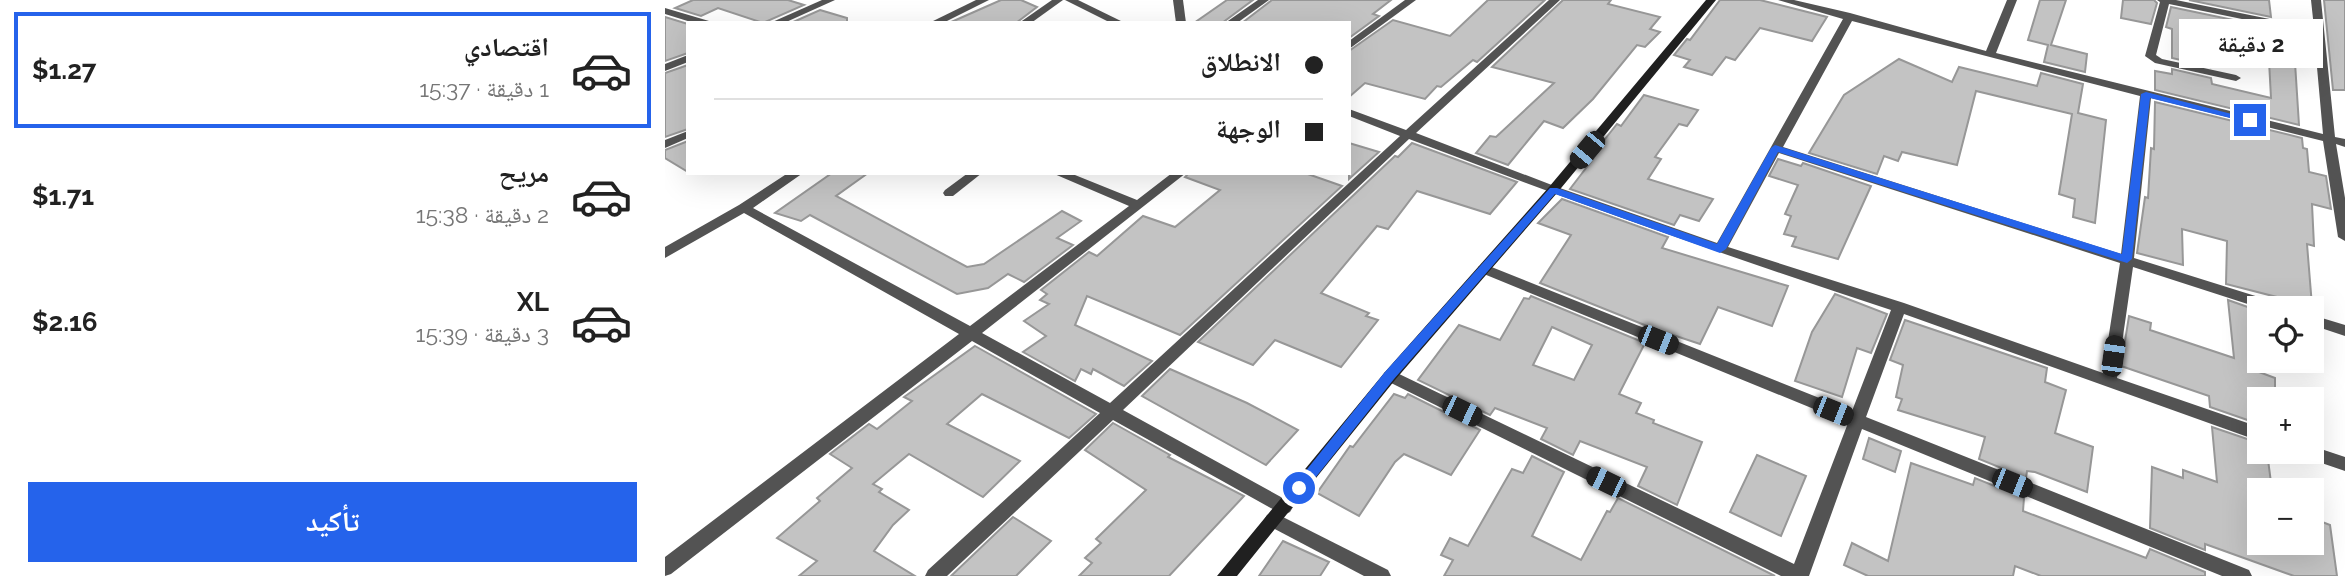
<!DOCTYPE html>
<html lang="ar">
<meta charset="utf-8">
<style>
:root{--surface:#fff;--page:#f2f2f2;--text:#222;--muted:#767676;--line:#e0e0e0;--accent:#2563eb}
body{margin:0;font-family:Raleway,"Noto Naskh Arabic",sans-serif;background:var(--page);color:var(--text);direction:rtl;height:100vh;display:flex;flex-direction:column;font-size:26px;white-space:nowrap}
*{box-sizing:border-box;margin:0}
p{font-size:23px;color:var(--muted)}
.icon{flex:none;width:38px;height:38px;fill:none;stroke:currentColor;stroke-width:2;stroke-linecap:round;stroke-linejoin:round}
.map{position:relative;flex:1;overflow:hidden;direction:ltr}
.details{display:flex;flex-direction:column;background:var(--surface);width:665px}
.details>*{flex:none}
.guide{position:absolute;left:21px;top:21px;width:665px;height:154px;border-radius:0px;box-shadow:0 7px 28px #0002;direction:rtl;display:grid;align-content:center;height:154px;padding:0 28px;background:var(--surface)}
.controls{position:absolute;left:1582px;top:296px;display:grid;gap:14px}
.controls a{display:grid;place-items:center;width:77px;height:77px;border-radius:0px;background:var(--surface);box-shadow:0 7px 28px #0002;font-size:35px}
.end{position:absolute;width:32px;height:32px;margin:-16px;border:9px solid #2563eb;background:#fff;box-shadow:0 0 0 4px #fff}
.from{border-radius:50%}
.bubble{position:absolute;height:49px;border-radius:0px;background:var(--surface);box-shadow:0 7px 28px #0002;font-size:23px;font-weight:700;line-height:49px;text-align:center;direction:rtl}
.car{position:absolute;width:21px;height:42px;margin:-21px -10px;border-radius:9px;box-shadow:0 0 5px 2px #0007;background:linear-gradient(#222 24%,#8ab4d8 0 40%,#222 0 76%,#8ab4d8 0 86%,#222 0)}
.guide b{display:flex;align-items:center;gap:24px;height:66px;font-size:26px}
.guide b+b{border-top:2px solid var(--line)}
.guide i{width:18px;height:18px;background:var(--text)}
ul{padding:12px 0 0;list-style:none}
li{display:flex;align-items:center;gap:21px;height:116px;margin:0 14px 10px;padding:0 14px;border:4px solid transparent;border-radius:0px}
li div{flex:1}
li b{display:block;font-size:26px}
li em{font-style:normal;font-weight:700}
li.current{border-color:var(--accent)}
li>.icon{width:63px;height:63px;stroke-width:1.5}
.button{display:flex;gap:14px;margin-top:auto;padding:14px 28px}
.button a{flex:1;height:80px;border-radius:0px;background:var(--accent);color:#fff;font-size:28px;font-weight:700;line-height:80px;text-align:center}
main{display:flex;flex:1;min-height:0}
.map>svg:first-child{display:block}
.building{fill:#c3c3c3;stroke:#979797;stroke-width:2;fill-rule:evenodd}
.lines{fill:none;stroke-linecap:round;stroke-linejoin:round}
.street{fill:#535353;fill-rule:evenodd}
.secondary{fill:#202020;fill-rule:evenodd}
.route{fill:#2563eb}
</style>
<main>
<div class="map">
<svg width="1680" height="576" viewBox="0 0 1680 576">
<rect width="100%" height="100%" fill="#fff"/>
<g class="building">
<path d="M28 0H123L139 5 98 23 53 8 36 16 10 8Z"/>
<path d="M336 0H356L372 7 351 23H284Z"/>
<path d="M562 0H588L557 23H529Z"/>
<path d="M607 0H726L708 14 714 16 684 38V23H577Z"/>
<path d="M823 0H880L812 62 808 60 776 87 772 86 760 99 700 83 684 97V51L728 20 785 36Z"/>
<path d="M898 0H946L943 4 995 17 985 29 995 32 980 47 972 45 928 99 898 128 879 121 843 165 811 153 825 136 831 137 889 83 827 67Z"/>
<path d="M1055 0H1095L1162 17 1147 41 1095 28 1070 60 1061 57 1047 75 1019 67 1025 60 1009 55 1022 39 1025 40Z"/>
<path d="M1375 0H1401L1386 45 1422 54 1420 72 1379 62 1383 45 1363 40Z"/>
<path d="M1458 0H1489L1492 3 1486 24 1456 18Z"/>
<path d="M1524 0H1604L1606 17Z"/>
<path d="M1659 0H1680V90H1668Z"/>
<path d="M1506 7 1607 28 1608 42 1629 47 1634 125 1490 90V71L1507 74V69L1546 78 1547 84 1606 98 1603 42 1542 29 1545 67 1507 58V29L1501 27Z"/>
<path d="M155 10 182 18V23H126Z"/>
<path d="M0 17 23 24V53L0 61Z"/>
<path d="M1234 59 1287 82 1294 67 1372 86 1376 73 1418 84 1413 113 1441 120 1430 223 1408 217 1410 199 1394 194 1407 114 1311 91 1292 165 1237 152 1233 161 1219 156 1212 174 1144 153 1179 95Z"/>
<path d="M23 65V129L0 137V73Z"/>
<path d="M979 95 1033 110 1022 126 1014 124 990 157 996 159 983 179 1048 199 1034 221 1015 215 1009 225 905 189 928 159 925 158 952 124 956 126Z"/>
<path d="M1490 102 1637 138 1638 148 1642 149 1644 172 1661 176 1666 209 1647 204 1649 246 1642 244 1647 306 1561 284 1562 241 1517 229 1518 265 1472 253 1480 197 1483 198 1486 148 1489 149Z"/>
<path d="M23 141V172L0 158V150Z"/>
<path d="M684 143 714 152 684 179Z"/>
<path d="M747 143 852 182 825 214 752 191 723 229 712 226 656 293 704 313 701 316 713 320 676 367 610 340 588 365 533 342 730 156 733 157Z"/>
<path d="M1113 159 1136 166 1138 163 1206 186 1173 259 1127 246 1131 237 1119 234 1126 216 1120 214 1133 185 1104 176Z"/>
<path d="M167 173H203L171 196 302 267 319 264 397 211 416 221 392 238 408 245 359 282 343 274 323 288 292 294 145 215 136 221 110 213Z"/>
<path d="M524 173H640L677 186 515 335 422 296 410 325 487 361 459 386 428 369 426 374 416 369 410 381 358 352 381 336 359 321 384 304 375 300 382 294 376 290 424 252 432 256 478 216 510 227 555 190 520 177Z"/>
<path d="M897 199 1003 237 997 248 1123 286 1107 326 1053 307 1035 344 987 328 875 283 906 235 873 223Z"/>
<path d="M1170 294 1222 314 1206 353 1192 348 1177 397 1130 381 1147 332Z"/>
<path d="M866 296 980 343 954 394 976 403 971 413 989 420 988 423 1037 442 1012 505 973 486 982 467 915 441 908 455 876 439 882 428 830 408 825 415 753 380 794 325 835 340 859 298 864 299ZM887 327 927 345 909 380 868 365Z"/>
<path d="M1563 300 1594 311V372L1610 378V399H1594V424L1545 407 1544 396 1456 366 1464 316 1486 323 1485 330 1569 358Z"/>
<path d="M1240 320 1382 368 1380 382 1401 390 1390 433 1428 447 1422 492 1370 472 1362 471 1361 478 1314 459 1320 437 1233 410 1237 399 1231 397 1238 365 1225 360Z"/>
<path d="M310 346 431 414 404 438 317 394 282 424 355 461 318 497 244 454 208 484 217 489 214 492 244 510 228 525 209 551 250 576H134L152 561 112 538 155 501 152 498 187 468 165 454 204 424 212 429 247 401 239 397Z"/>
<path d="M505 369 582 403 633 430 601 465 477 396Z"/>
<path d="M729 394 740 398 743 394 815 430 786 475 739 454 730 462 694 516 652 493 685 446 688 447Z"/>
<path d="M448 423 505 455 503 457 579 496 504 576H414L427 563 420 558 436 543 431 539 481 490 420 450Z"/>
<path d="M1547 427 1594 443V452H1602L1607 490H1594V542H1647V518L1665 525 1672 576H1629L1540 544V550L1485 528 1487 467 1518 478V470L1552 482Z"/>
<path d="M1204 438 1236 451 1230 472 1198 459Z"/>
<path d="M1092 455 1141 476 1116 536 1065 512Z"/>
<path d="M867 456 899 472 867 536 916 560 942 511 945 512 953 498 1110 576H779L788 560 776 555 785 538 803 546 847 469 858 473Z"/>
<path d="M1246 463 1308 485 1310 478 1359 498 1358 511 1481 558 1485 549 1540 572V576H1376L1350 566 1348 576H1203L1179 565 1187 543 1223 561Z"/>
<path d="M348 517 386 541 351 576H286Z"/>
<path d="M618 541 664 562 655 576H594Z"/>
</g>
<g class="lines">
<g class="street">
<path d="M157 0H170L119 23H105Z"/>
<path d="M311 0H324L278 23H264Z"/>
<path d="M387 0H398L366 23H354Z"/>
<path d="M400 0H413L460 23H446Z"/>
<path d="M508 0H518L521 23H511Z"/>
<path d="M593 0H604L572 23H560Z"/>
<path d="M740 0H751L684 49V41Z"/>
<path d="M884 0H895L751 133 892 187 1052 243 1178 19 1113 0H1129L1185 13 1321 51 1342 0H1352L1331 53 1658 134 1649 34 1504 4 1491 55 1497 59 1571 75 1576 78 1571 81 1490 63 1480 56 1495 2 1492 0H1511L1649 28 1646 0H1656L1670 137 1680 139V147L1671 144 1680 198V241L1673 237 1658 141 1486 98 1469 258 1616 304 1618 308H1595L1468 267 1452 378 1594 427V441L1239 314 1201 417 1584 570 1587 576H1557L1197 429 1144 576H1116L720 380 717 376 720 372H730L1129 564 1183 423 814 272 812 269 814 266H824L1187 411 1226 310C1064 257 904 200 744 139L458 410 625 502 628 507 625 512 619 515 613 512 448 420 282 576H260L263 570 435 413 307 341 6 574 0 576V557L294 334 79 213 0 258V247L74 205 123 173H138L88 208 305 326 464 206 387 173H405L472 200 507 173H521L317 333 445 403 735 136 684 116V109L741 130ZM1187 21 1475 96 1456 254 1118 147ZM1114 153 1455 263 1438 373 1239 303 1063 247Z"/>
<path d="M0 8 44 21 45 23H29L0 14Z"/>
<path d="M23 55V62L0 71V64Z"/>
<path d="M23 131V138L0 148V140Z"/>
<path d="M303 173H317L288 196H280L278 193 280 190Z"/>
<path d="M1647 315 1680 325V336L1647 325Z"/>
<path d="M1647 446 1680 457V471L1639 457 1637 452H1647Z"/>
<path d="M608 512 723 570 726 576H699L602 525 599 520 602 515Z"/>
</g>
<path class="secondary" d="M1041 0H1051L892 193 730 380 572 576H552L720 372 884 187Z"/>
</g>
<path class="route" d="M1481 92 1590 120 1585 123 1485 98 1467 259 1462 263 1113 152 1061 249 1055 253 890 194 729 379 639 492H629L627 488 720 372 885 188H892L1052 244 1106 148 1110 145 1457 254 1476 94Z"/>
</svg>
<div class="controls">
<a><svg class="icon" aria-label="locate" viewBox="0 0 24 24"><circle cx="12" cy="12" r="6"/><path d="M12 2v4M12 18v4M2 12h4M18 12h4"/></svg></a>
<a>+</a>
<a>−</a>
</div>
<i class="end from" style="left:634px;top:488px"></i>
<i class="end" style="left:1585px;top:120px"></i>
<div class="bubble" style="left:1514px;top:19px;width:144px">2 دقيقة</div>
<i class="car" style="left:922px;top:150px;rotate:220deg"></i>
<i class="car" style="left:993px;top:340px;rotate:112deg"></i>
<i class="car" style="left:1448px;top:356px;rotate:8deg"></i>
<i class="car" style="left:797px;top:411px;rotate:116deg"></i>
<i class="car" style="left:1168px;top:411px;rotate:112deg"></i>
<i class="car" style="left:941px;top:482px;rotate:296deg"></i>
<i class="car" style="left:1347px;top:483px;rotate:112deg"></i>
<div class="guide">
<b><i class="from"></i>الانطلاق</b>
<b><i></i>الوجهة</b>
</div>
</div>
<section class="details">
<ul>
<li class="current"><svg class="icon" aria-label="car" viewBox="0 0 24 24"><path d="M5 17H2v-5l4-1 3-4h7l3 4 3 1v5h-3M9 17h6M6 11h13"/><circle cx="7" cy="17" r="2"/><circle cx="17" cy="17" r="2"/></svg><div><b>اقتصادي</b><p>1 دقيقة · 15:37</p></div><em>$1.27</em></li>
<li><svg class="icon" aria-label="car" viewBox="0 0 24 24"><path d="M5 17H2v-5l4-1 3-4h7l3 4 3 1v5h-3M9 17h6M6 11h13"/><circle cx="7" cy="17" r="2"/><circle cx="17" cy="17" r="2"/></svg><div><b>مريح</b><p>2 دقيقة · 15:38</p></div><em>$1.71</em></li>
<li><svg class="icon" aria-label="car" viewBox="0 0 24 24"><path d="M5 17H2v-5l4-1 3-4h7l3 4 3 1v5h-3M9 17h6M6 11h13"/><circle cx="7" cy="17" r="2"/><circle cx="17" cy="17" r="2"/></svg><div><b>XL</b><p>3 دقيقة · 15:39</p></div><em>$2.16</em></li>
</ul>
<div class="button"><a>تأكيد</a></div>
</section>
</main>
